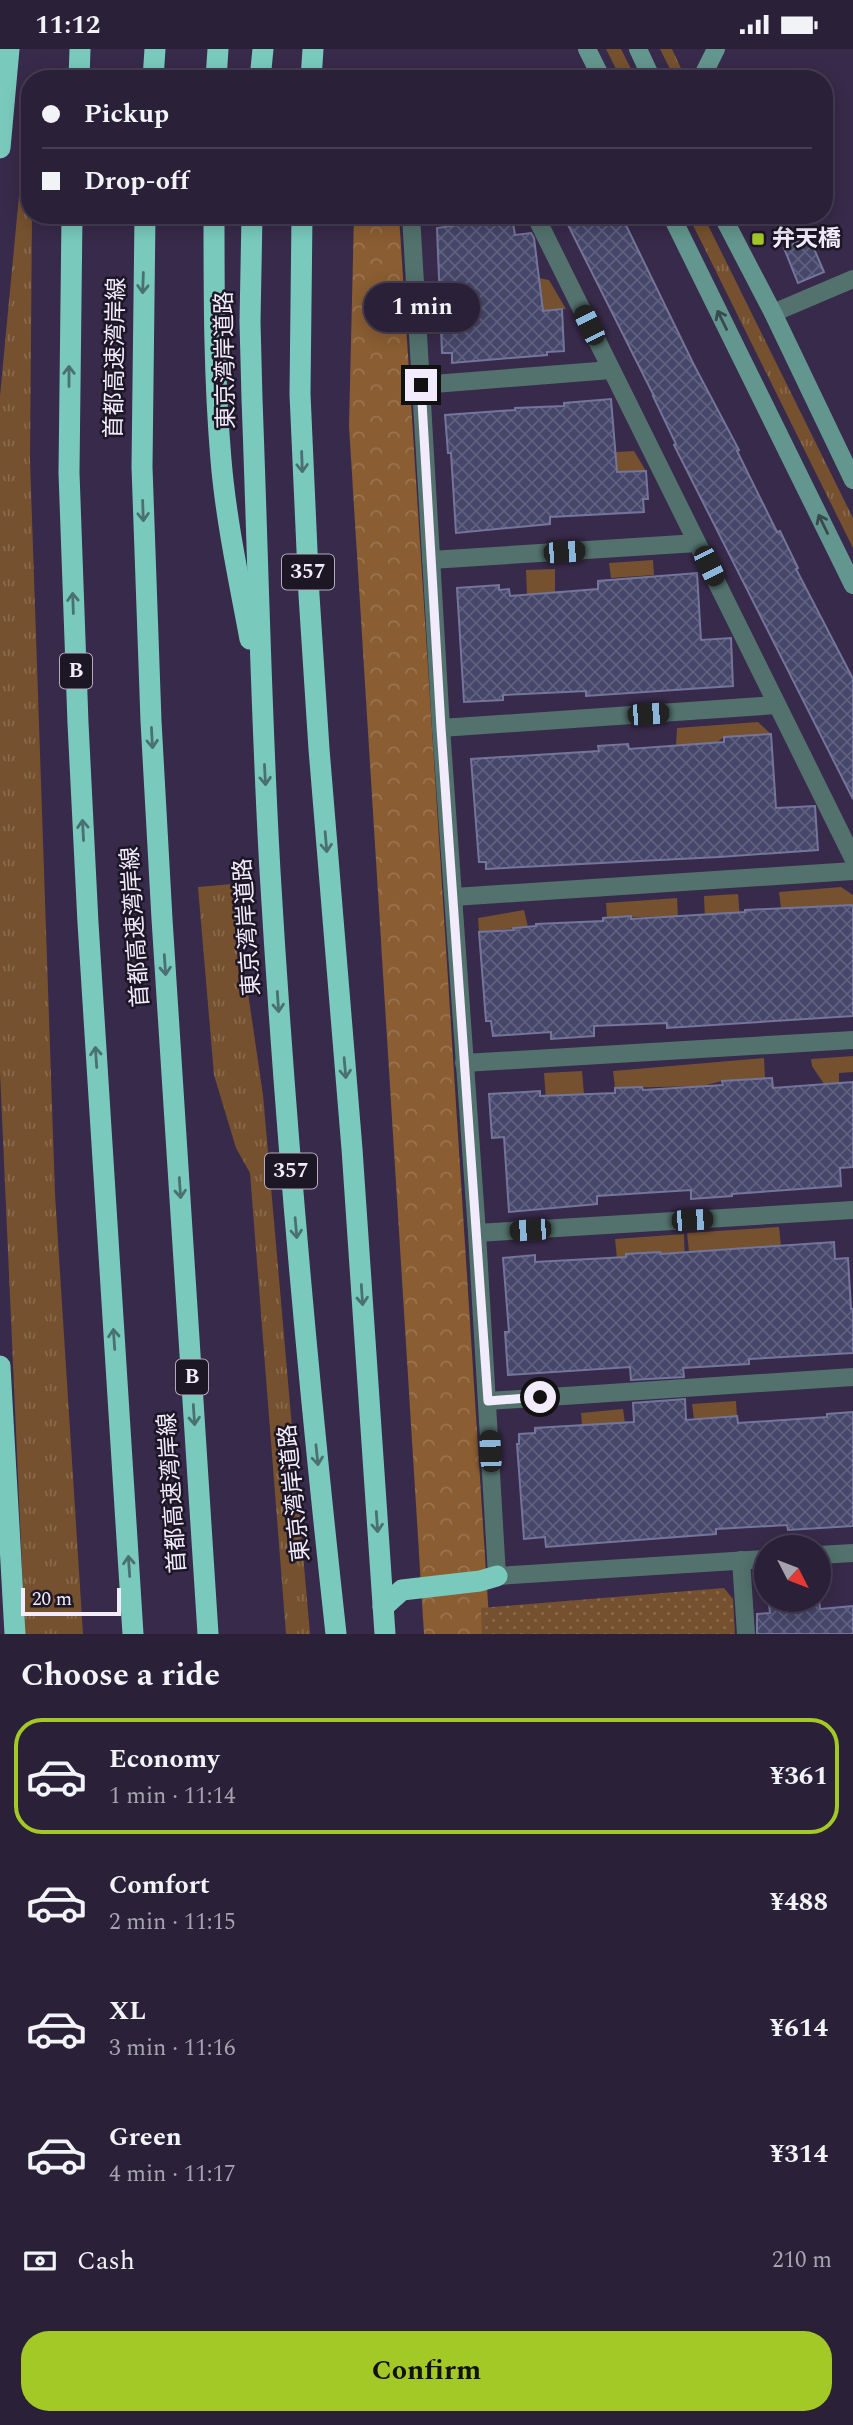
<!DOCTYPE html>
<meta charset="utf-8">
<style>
:root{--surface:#2a2038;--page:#362d43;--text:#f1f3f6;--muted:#a5a3ae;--line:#463e53;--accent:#a3c927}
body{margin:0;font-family:Spectral,"Noto Sans JP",serif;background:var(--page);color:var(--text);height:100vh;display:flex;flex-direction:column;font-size:26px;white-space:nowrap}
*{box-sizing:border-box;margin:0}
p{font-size:23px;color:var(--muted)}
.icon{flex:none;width:38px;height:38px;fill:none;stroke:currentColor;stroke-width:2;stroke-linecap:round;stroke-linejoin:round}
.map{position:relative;height:1585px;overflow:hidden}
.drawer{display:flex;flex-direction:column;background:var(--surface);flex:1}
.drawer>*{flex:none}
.banner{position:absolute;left:21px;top:21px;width:812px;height:154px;border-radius:28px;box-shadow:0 4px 18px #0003,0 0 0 2px var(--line);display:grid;align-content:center;height:154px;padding:0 21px;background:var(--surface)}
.needle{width:46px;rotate:132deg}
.buttons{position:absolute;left:754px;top:1486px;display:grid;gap:14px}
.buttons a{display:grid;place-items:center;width:77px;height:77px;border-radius:50%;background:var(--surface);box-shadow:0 4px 18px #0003,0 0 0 2px var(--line);font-size:35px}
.scale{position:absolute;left:21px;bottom:18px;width:100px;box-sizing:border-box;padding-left:7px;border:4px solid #f1ebfc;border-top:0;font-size:19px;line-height:24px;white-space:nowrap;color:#f1ebfc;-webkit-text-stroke:5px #1c1625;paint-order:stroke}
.end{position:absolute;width:32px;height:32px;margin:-16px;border:9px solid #f1ebfc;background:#111;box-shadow:0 0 0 4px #111}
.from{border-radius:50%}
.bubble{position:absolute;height:49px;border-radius:24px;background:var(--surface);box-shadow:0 4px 18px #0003,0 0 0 2px var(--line);font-size:23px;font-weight:700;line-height:49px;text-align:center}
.car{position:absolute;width:21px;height:42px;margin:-21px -10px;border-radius:9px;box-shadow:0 0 5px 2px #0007;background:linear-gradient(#222 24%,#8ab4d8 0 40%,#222 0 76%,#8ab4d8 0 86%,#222 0)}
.banner b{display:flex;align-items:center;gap:24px;height:66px;font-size:26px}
.banner b+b{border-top:2px solid var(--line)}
.banner i{width:18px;height:18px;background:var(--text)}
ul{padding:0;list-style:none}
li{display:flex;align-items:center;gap:21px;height:116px;margin:0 14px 10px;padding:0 7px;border:4px solid transparent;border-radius:28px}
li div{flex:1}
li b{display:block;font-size:26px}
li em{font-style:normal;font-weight:700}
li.selected{border-color:var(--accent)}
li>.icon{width:63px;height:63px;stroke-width:1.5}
h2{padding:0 21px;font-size:32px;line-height:84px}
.pay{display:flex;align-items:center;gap:18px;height:77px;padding:0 21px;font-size:26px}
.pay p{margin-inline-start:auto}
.action{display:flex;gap:14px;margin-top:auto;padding:14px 21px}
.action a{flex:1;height:80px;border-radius:28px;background:var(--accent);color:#111;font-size:28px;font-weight:700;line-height:80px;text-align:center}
.status{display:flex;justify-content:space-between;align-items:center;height:49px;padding:0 35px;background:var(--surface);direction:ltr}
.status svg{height:19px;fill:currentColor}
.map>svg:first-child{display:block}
.grass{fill:url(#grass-tufts)}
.forest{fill:url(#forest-crowns)}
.park{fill:url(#park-dots)}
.garden{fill:#75512f}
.building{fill:url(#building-cross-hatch);stroke:#73759b;stroke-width:2}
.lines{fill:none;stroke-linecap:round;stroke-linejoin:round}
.street{stroke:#53726d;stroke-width:18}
.secondary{stroke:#63968e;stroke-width:18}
.highway{stroke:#79cabd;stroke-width:21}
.oneway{stroke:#4a7071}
.oneway2{stroke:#38494f}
.route{stroke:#f1ebfc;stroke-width:9}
.poi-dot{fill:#a3c927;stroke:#1c1625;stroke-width:2.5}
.labels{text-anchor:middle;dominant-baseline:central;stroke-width:5;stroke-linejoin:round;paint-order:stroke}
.shield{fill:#1c1625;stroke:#b1abbc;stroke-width:2}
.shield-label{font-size:21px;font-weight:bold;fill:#f1ebfc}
.poi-label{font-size:23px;font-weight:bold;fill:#f1ebfc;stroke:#1c1625;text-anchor:start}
.street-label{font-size:23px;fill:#f1ebfc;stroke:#1c1625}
</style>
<div class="status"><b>11:12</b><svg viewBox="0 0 49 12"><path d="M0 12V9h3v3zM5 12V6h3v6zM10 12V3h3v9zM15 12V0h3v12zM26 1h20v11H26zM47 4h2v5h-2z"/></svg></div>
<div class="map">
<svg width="853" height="1585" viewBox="0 0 853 1585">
<defs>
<pattern id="grass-tufts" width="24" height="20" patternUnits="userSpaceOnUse" patternTransform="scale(1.75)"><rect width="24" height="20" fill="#75512f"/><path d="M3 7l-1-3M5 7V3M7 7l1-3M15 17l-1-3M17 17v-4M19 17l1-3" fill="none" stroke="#896a4e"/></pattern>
<pattern id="forest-crowns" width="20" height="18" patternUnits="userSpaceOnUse" patternTransform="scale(1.75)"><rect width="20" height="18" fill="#8a5d32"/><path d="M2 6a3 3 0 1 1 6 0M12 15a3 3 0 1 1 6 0" fill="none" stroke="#9b7451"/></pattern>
<pattern id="park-dots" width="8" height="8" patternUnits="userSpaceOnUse" patternTransform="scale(1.75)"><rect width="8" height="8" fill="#75512f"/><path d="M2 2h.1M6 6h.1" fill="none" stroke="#896a4e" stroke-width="1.8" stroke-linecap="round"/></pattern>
<pattern id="building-cross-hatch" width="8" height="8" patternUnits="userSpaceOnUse" patternTransform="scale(1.75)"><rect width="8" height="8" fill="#454669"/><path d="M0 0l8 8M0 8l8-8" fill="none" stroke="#60617f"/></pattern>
</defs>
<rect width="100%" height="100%" fill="#382a4a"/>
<g class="grass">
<path d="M606 0H621L636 30H621Z"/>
<path d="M660 0H672L686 30H675Z"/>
<path d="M20 136 30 139V166H32L30 411 55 1145 83 1585H25L0 1023V347Z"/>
<path d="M688 166H703L853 469V499Z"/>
<path d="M232 835 263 1046 310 1585H286L250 1124 236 1099 214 1026 198 838Z"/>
</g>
<path class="forest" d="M354 166H399L490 1585H424L349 377Z"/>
<path class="park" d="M724 1539 733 1550 735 1585H482L481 1559Z"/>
<g class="garden">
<path d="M539 229 549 231 566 260 511 264 494 235Z"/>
<path d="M634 402 646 422 606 423 485 411Z"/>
<path d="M653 511 654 526 611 529 609 514Z"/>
<path d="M555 520V544L527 546 526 521Z"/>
<path d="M758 673 771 685 724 688 716 694 676 696 677 679Z"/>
<path d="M841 838 853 846V856L781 859 779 843Z"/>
<path d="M738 845 740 869 705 872 704 847Z"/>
<path d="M677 849 678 867 607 869 606 854Z"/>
<path d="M524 861 528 878 479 883 478 869Z"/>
<path d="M853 1007V1023L839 1024V1034L824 1035 812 1017 811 1010Z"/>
<path d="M764 1009 765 1029 722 1032 702 1037 615 1039 613 1022Z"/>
<path d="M582 1022 584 1045 557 1046 546 1051 544 1024Z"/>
<path d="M779 1178 781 1197 689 1203 687 1184Z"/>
<path d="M684 1185 685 1219 661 1220 660 1203 626 1205 627 1228 619 1229 615 1190Z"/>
<path d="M736 1352 737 1367 694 1370 692 1355Z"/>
<path d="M623 1360 626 1381 582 1376 581 1364Z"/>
</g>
<g class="building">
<path d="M563 166H621L694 316 739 401 737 402 777 483 780 482 798 519 796 520 853 630V750L674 396 676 395 653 347H654Z"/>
<path d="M512 168 515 186 531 184 534 189 543 262 562 260 564 302 547 303V306L452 314V304H442L437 179Z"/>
<path d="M809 188 824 223 798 234 784 199Z"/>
<path d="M611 350 617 423 646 422 648 450H643L644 463 550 468V475L456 484 451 404H448L445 366 515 361V359L564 357V354Z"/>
<path d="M697 524 701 591 731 589 733 637 586 647V642L503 646V651L464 653 457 539 499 536V541L509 540 510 547 598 540V532Z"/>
<path d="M771 685 776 759 815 757 818 801 719 808 486 820V813H479L471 710 599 702 598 697 628 695 629 700 724 693V688Z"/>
<path d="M853 856V967L667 979V974L594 977V987L551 990V983L493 987 491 972H486L479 883 514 881 513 879 536 877V875L603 872V869L631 867V870L745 863V861Z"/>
<path d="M772 1029 773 1039 853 1033V1118L840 1119 841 1137 732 1145V1147L691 1150V1141L597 1147V1155L509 1163 504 1088 492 1089 489 1045 540 1042V1047L615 1044V1039L642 1038 643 1041 723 1036 722 1032Z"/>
<path d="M834 1193 835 1210 848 1209 851 1260H853V1304L749 1310V1315L683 1319 684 1328 631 1331 630 1318 508 1326 505 1283H509L503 1209 535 1206V1213L626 1208V1205L660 1203 661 1205Z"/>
<path d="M685 1350 686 1371 737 1367 738 1374 827 1368V1365L853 1363V1477L788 1481 787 1476 716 1480V1485L546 1498 545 1488 524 1490 517 1395H519V1385L535 1384V1379L634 1373 633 1354Z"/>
<path d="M784 1550H819L820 1560 853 1557V1585H757V1565L770 1564 769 1555H784Z"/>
</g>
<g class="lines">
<g class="street">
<path d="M411 166 441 679 477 1184 497 1527 766 1510"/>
<path d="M535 166 853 809"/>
<path d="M773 264 853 230"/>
<path d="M421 336 611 321"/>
<path d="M431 511 697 494"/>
<path d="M441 679 777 656"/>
<path d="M454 848 853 822"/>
<path d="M464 1014 853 991"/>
<path d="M477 1184 853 1161"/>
<path d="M488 1352 853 1328"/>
<path d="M819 1506 853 1504"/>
<path d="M741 1511 746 1585"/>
</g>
<g class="secondary">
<path d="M587 0 602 30"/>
<path d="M638 0 652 30"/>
<path d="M701 30 716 0"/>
<path d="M671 166 853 536"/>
<path d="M722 166 773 264 853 431"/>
</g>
<g class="highway">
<path d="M79 30 80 0"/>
<path d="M153 30 155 0"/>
<path d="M216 30 218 0"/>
<path d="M260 30 263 0"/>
<path d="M311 30 313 0"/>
<path d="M0 99 9 0"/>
<path d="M72 166 69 424 78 674 88 874 133 1585"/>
<path d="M145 166 142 418 151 672 162 870 208 1585"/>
<path d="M214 166C214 248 214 330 221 411 226 471 239 531 250 590"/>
<path d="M252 166 250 273 252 350C258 507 261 665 270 822 285 1077 308 1331 336 1585"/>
<path d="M302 166 300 345 309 546 319 700 352 1100 385 1585"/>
<path d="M0 1317 15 1585"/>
<path d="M383 1558 402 1541 480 1532 497 1527"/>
</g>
</g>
<defs><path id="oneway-shaft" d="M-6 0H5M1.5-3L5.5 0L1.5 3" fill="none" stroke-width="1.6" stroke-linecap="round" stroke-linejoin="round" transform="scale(1.75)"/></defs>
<g class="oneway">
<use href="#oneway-shaft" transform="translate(143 234) rotate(92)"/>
<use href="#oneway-shaft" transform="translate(69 327) rotate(-90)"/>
<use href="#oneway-shaft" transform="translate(302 413) rotate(88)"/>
<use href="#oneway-shaft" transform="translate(143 462) rotate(88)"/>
<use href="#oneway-shaft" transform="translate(73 554) rotate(-92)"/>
<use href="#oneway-shaft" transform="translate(152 689) rotate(87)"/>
<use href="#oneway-shaft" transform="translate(265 726) rotate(87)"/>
<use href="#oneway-shaft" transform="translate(83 781) rotate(-93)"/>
<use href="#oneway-shaft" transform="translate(326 793) rotate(85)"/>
<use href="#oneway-shaft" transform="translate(165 916) rotate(86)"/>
<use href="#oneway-shaft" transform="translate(278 953) rotate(86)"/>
<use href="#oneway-shaft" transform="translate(96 1008) rotate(-94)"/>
<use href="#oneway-shaft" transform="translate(345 1019) rotate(85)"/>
<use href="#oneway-shaft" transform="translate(180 1139) rotate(86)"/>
<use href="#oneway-shaft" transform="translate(296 1179) rotate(85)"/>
<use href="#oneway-shaft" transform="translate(362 1246) rotate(86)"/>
<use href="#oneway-shaft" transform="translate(114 1290) rotate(-94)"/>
<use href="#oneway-shaft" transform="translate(194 1366) rotate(86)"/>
<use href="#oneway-shaft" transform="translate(317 1406) rotate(84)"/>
<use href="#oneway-shaft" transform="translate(377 1473) rotate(86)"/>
<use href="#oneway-shaft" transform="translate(129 1517) rotate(-94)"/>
</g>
<g class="oneway2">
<use href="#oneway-shaft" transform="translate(722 271) rotate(-116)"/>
<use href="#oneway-shaft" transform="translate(823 475) rotate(-116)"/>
</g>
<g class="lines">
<path class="route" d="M421 336 441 679 488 1352 540 1348"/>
</g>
<rect class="poi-dot" x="751" y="183" width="14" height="14" rx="3.5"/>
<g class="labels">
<g class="shield">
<rect x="282" y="505.5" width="52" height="35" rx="5"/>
<rect x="60" y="604.5" width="32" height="35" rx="5"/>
<rect x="265" y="1104.5" width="52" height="35" rx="5"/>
<rect x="176" y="1310.5" width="32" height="35" rx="5"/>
</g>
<g class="shield-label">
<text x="308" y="523">357</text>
<text x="76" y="622">B</text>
<text x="291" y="1122">357</text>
<text x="192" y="1328">B</text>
</g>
<g class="poi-label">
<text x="772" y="190">弁天橋</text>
</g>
<g class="street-label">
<text transform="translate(116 309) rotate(-89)">首都高速湾岸線</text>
<text transform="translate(226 311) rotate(-91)">東京湾岸道路</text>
<text transform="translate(136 878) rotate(-94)">首都高速湾岸線</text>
<text transform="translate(248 878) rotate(-94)">東京湾岸道路</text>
<text transform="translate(173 1444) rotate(-94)">首都高速湾岸線</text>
<text transform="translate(295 1444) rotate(-96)">東京湾岸道路</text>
</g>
</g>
</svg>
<div class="buttons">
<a><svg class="needle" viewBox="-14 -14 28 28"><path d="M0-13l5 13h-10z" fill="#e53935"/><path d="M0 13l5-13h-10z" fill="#a5a3ae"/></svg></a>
</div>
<div class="scale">20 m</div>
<i class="end from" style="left:540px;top:1348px"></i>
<i class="end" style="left:421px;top:336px"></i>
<div class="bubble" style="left:364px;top:234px;width:116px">1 min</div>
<i class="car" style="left:589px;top:276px;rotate:334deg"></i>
<i class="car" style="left:564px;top:503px;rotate:86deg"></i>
<i class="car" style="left:709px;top:517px;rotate:154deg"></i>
<i class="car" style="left:648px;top:665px;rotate:86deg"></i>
<i class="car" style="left:692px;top:1171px;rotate:87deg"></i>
<i class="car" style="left:530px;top:1181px;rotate:266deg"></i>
<i class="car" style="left:490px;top:1402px;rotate:357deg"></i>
<div class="banner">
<b><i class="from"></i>Pickup</b>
<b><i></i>Drop-off</b>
</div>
</div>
<section class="drawer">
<h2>Choose a ride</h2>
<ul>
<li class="selected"><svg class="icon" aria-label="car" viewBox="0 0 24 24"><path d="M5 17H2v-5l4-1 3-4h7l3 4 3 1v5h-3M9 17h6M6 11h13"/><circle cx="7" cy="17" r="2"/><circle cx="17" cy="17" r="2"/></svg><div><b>Economy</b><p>1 min · 11:14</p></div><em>¥361</em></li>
<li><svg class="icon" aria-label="car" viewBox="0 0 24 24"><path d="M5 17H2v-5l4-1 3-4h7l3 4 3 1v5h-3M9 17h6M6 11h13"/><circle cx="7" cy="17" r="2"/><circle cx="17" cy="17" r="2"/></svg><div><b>Comfort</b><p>2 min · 11:15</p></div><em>¥488</em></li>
<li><svg class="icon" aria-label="car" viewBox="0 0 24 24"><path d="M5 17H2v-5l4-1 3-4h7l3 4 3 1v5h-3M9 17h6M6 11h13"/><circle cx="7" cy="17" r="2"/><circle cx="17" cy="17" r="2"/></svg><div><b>XL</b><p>3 min · 11:16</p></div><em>¥614</em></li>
<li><svg class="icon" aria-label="car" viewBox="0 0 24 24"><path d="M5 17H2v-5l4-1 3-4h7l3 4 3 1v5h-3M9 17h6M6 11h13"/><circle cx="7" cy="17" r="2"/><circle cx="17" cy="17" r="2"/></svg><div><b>Green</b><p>4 min · 11:17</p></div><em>¥314</em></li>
</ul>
<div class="pay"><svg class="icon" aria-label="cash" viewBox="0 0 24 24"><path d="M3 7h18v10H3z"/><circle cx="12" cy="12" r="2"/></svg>Cash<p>210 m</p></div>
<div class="action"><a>Confirm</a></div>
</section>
